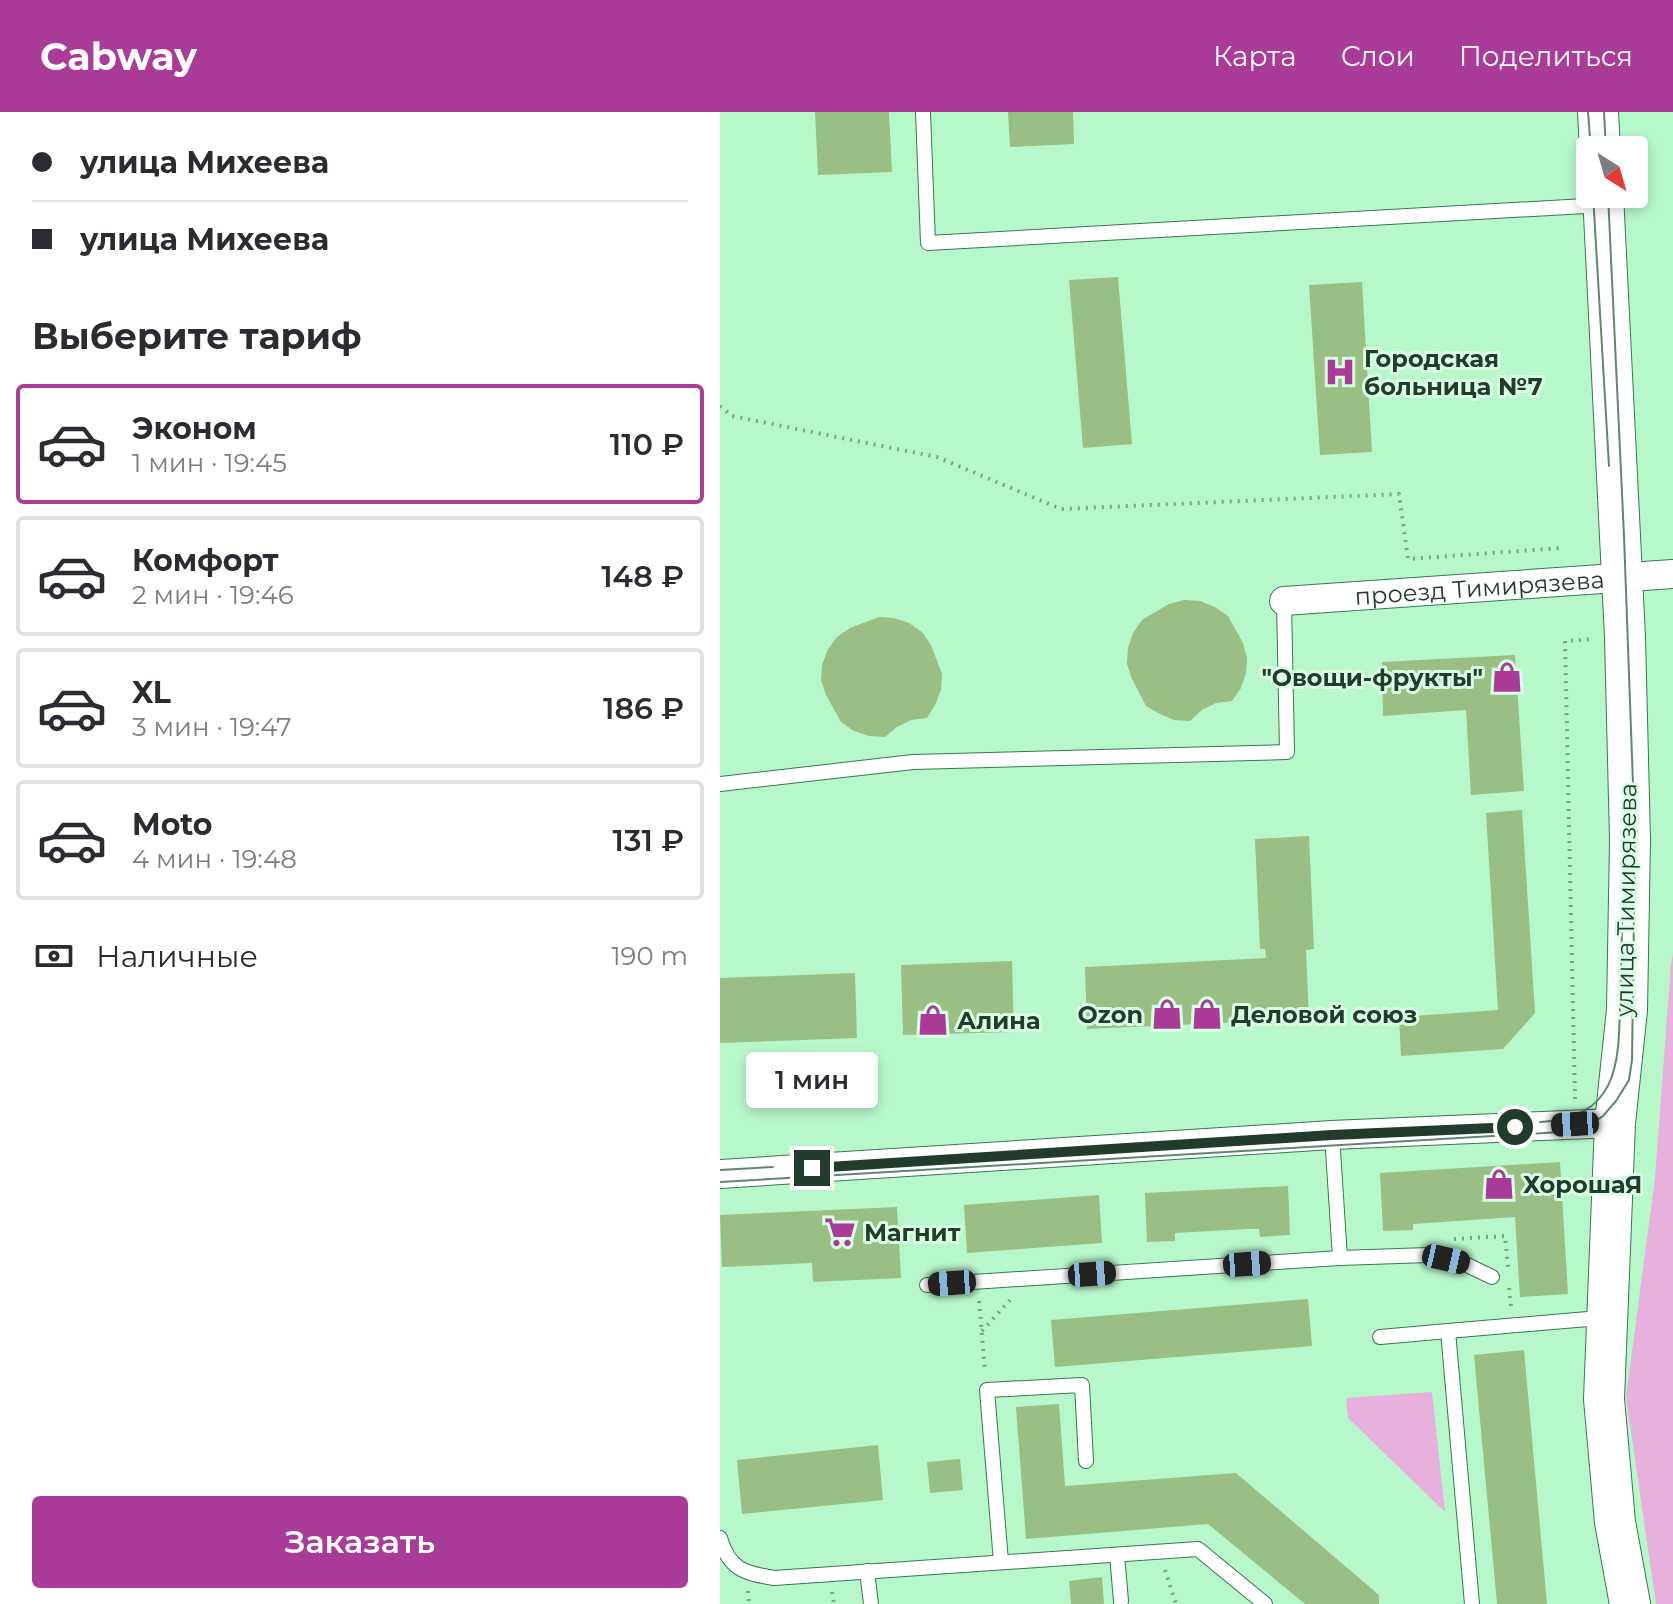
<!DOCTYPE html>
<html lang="ru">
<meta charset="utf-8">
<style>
:root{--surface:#fff;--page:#f2f2f3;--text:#2b2b33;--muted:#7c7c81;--line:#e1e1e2;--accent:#aa3b99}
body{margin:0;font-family:Montserrat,sans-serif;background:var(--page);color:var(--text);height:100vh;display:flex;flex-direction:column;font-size:30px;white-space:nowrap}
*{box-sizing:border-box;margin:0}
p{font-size:26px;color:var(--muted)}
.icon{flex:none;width:44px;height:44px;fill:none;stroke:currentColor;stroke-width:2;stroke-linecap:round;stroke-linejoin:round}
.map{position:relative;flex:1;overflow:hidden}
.panel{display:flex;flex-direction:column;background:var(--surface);width:720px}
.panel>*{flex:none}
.top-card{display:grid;align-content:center;height:176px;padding:0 32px;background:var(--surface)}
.needle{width:52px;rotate:143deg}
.tools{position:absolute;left:856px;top:24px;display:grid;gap:16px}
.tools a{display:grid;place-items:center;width:72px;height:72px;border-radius:8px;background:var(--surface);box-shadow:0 4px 12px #0003;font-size:40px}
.end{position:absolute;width:36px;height:36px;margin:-18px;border:10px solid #223c2b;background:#fff;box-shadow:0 0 0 4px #fff}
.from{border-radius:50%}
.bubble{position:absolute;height:56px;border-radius:8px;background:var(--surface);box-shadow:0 4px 12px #0003;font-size:26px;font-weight:600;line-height:56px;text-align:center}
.car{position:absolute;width:24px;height:48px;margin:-24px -12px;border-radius:10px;box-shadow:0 0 6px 2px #0007;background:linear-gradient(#222 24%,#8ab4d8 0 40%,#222 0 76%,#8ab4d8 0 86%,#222 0)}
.top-card b{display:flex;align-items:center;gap:28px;height:76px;font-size:30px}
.top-card b+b{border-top:2px solid var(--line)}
.top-card i{width:20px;height:20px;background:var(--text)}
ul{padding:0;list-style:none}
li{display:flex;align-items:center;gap:24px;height:120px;margin:0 16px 12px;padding:0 16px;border:4px solid var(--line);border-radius:8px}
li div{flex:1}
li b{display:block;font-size:30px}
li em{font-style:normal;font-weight:600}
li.current{border-color:var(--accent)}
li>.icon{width:72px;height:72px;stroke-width:1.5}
h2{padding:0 32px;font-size:36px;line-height:96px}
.pay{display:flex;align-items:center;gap:20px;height:88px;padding:0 32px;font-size:30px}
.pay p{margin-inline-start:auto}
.action{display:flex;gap:16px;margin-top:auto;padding:16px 32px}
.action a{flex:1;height:92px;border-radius:8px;background:var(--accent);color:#fff;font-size:32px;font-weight:600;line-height:92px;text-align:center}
header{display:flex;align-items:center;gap:48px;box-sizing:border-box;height:112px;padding:0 40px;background:var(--accent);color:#fff}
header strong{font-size:38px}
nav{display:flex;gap:44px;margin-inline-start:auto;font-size:28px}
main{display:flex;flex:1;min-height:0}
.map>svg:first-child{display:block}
.green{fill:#e8b0dc}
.building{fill:#9abf85}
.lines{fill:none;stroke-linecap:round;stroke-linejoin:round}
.lane-casing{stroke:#387750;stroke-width:16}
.street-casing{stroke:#387750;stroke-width:30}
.secondary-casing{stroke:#387750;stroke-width:42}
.path{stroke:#76a585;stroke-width:4;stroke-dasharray:2 6;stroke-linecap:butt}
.lane{stroke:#fff;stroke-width:14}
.street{stroke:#fff;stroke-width:28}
.secondary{stroke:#fff;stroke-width:40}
.tram{stroke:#5e886c;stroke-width:2}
.route{stroke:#223c2b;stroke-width:10}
.labels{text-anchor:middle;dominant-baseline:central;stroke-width:6;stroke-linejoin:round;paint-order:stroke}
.poi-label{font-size:24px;font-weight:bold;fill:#223c2b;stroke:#d8ffe3;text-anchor:start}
.street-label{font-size:24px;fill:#223c2b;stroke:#d8ffe3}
</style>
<header>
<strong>Cabway</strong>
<nav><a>Карта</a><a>Слои</a><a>Поделиться</a></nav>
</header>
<main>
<section class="panel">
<div class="top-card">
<b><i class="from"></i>улица Михеева</b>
<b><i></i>улица Михеева</b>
</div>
<h2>Выберите тариф</h2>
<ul>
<li class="current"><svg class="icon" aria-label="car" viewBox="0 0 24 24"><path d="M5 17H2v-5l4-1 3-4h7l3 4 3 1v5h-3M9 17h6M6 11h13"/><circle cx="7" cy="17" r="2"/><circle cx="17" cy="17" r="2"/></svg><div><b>Эконом</b><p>1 мин · 19:45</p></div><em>110 ₽</em></li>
<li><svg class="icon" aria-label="car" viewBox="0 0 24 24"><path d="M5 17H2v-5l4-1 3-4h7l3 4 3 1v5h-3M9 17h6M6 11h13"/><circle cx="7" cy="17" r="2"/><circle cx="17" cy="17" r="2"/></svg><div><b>Комфорт</b><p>2 мин · 19:46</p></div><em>148 ₽</em></li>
<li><svg class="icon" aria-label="car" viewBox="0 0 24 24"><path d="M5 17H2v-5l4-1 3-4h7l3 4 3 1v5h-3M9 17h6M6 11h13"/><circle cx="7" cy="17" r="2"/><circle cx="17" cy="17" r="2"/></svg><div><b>XL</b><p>3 мин · 19:47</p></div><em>186 ₽</em></li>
<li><svg class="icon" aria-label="car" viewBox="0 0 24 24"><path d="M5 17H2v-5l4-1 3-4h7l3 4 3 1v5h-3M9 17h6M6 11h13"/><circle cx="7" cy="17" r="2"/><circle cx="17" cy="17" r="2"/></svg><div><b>Moto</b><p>4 мин · 19:48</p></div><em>131 ₽</em></li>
</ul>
<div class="pay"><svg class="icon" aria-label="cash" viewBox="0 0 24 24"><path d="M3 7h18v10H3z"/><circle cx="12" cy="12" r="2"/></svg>Наличные<p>190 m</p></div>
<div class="action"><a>Заказать</a></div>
</section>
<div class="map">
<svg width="953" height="1492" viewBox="0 0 953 1492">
<rect width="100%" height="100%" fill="#b7f8cb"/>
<g class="green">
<path d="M953 842V1492H936L906 1285 935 1066 951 852Z"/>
<path d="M712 1280 725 1400 628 1306 626 1286Z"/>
</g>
<g class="building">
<path d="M95 0H169L172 60 98 63Z"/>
<path d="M288 0H353L354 32 290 35Z"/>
<path d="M398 165 412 332 363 336 349 168Z"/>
<path d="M642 170 652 340 600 343 589 173Z"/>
<path d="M464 488 480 489 495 495 508 504 523 531 527 546 526 561 521 576 512 589 496 591 482 598 470 609 454 608 440 602 426 594 412 567 407 552 408 536 413 521 422 508 449 492Z"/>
<path d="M159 505 174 506 189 511 202 520 211 533 222 562 221 578 215 593 207 606 191 608 177 615 165 625 149 624 134 619 121 610 106 583 101 568 102 553 108 537 117 525 130 516Z"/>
<path d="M795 543 804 679 751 683 746 598 663 604 662 550Z"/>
<path d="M802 698 815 901 783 937 681 944 679 905 778 898 766 701Z"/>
<path d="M589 724 594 837 586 838 589 907 367 917 365 855 546 846 545 837H540L535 727Z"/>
<path d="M292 849 294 920 183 923 181 853Z"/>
<path d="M135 861 137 926 0 931V866Z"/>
<path d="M840 1050 848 1182 800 1185 795 1105 693 1112V1118L663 1119 660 1061Z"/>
<path d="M568 1074 570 1123 540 1125 539 1117H528L455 1121V1129L427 1130 425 1081Z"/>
<path d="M379 1083 382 1131 247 1141 244 1093Z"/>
<path d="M177 1095 181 1166 93 1170 92 1151 2 1155 0 1103Z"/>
<path d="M588 1187 592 1234 335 1255 331 1208Z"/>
<path d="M804 1238 827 1492H777L754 1243Z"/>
<path d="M339 1292 345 1374 516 1361 659 1483V1492H585L488 1412 306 1427 296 1295Z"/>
<path d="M158 1333 163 1388 22 1402 17 1348Z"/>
<path d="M240 1347 243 1378 210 1381 207 1350Z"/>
<path d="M382 1465 384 1492H351L349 1469Z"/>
</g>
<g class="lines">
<defs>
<g id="lane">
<path d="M203 0 208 131 883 93"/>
<path d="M0 672 193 650 567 640 564 489"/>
<path d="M612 1023 620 1146"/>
<path d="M207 1173 620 1146 708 1143 743 1151 772 1165"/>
<path d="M660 1225 728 1219"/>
<path d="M0 1426C9 1458 25 1461 54 1466L478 1437 545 1492"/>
<path d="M397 1443 401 1489"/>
<path d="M281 1450 267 1278 362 1273 366 1349"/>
<path d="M147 1459 151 1492"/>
<path d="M752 1492 728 1219 868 1207 886 1204"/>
</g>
<g id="street">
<path id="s1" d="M564 489 953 462"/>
<path d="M0 1062 612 1023 895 1011"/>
</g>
<g id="secondary">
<path d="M878 0 880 38"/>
<path d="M883 82 905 525 910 728 907 898 895 1011 884 1287 895 1410 910 1492"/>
</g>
</defs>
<use href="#lane" class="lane-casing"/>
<use href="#street" class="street-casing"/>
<use href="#secondary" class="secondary-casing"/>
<g class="path">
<path d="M0 294 12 304 217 345 341 397 679 382 688 447 841 436"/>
<path d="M855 987 845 529 874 527"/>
<path d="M734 1127 785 1124 788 1155"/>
<path d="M789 1176 791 1195"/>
<path d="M259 1189 265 1259"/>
<path d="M262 1219 290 1188"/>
<path d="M445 1458 456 1492"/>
<path d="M28 1479 29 1492"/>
<path d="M112 1480 114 1492"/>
</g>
<use href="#lane" class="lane"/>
<use href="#street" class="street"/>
<use href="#secondary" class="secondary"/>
<g class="tram">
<path d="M868 0 871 38"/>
<path d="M884 0 886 38"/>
<path d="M873 82 889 354"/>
<path d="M820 1010C897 1005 899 955 900 891 901 863 902 834 902 805"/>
<path d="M0 1058 53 1055"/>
<path d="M0 1070 841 1020 864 1017 883 1004 896 989 909 968 912 948 915 728 904 424 888 82"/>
</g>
</g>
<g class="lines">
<path class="route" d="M92 1056 612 1023 795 1015"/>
</g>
<defs>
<symbol id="hospital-bare" viewBox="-9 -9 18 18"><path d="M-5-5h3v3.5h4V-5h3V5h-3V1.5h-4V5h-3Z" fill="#aa3b99" stroke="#d8ffe3" stroke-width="2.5" paint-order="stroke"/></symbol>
<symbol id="shop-bare" viewBox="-9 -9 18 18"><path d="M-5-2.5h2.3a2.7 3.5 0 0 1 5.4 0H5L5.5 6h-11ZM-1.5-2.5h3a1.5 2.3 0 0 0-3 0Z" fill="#aa3b99" stroke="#d8ffe3" stroke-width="2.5" paint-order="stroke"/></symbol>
<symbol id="supermarket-bare" viewBox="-9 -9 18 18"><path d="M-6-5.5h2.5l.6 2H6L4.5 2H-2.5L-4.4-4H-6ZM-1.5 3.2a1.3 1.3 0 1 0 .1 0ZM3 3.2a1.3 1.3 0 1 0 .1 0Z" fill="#aa3b99" stroke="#d8ffe3" stroke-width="2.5" paint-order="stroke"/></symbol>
</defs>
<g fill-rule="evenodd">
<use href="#hospital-bare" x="598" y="238" width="44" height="44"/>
<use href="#shop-bare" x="765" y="543" width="44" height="44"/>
<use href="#shop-bare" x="425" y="880" width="44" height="44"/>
<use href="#shop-bare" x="465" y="880" width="44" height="44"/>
<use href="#shop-bare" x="191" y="886" width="44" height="44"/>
<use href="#shop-bare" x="757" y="1050" width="44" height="44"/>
<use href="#supermarket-bare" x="98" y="1098" width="44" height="44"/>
</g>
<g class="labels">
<g class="poi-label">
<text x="644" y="246">Городская<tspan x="644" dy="28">больница №7</tspan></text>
<text x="763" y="565" text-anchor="end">"Овощи-фрукты"</text>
<text x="423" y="902" text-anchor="end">Ozon</text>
<text x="511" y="902">Деловой союз</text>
<text x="237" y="908">Алина</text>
<text x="803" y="1072">ХорошаЯ</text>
<text x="144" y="1120">Магнит</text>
</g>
<g class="street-label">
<text stroke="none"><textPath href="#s1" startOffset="196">проезд Тимирязева</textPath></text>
<text transform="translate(906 788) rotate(-89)">улица Тимирязева</text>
</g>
</g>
</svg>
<div class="tools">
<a><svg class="needle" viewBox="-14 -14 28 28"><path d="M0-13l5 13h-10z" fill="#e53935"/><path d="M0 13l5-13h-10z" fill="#7c7c81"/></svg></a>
</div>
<i class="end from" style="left:795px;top:1015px"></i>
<i class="end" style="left:92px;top:1056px"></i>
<div class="bubble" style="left:26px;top:940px;width:132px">1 мин</div>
<i class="car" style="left:855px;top:1012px;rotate:267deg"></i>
<i class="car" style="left:726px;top:1147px;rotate:103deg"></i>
<i class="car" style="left:527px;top:1152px;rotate:86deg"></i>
<i class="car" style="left:372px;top:1162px;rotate:86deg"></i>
<i class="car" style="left:232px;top:1171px;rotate:266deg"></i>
</div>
</main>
